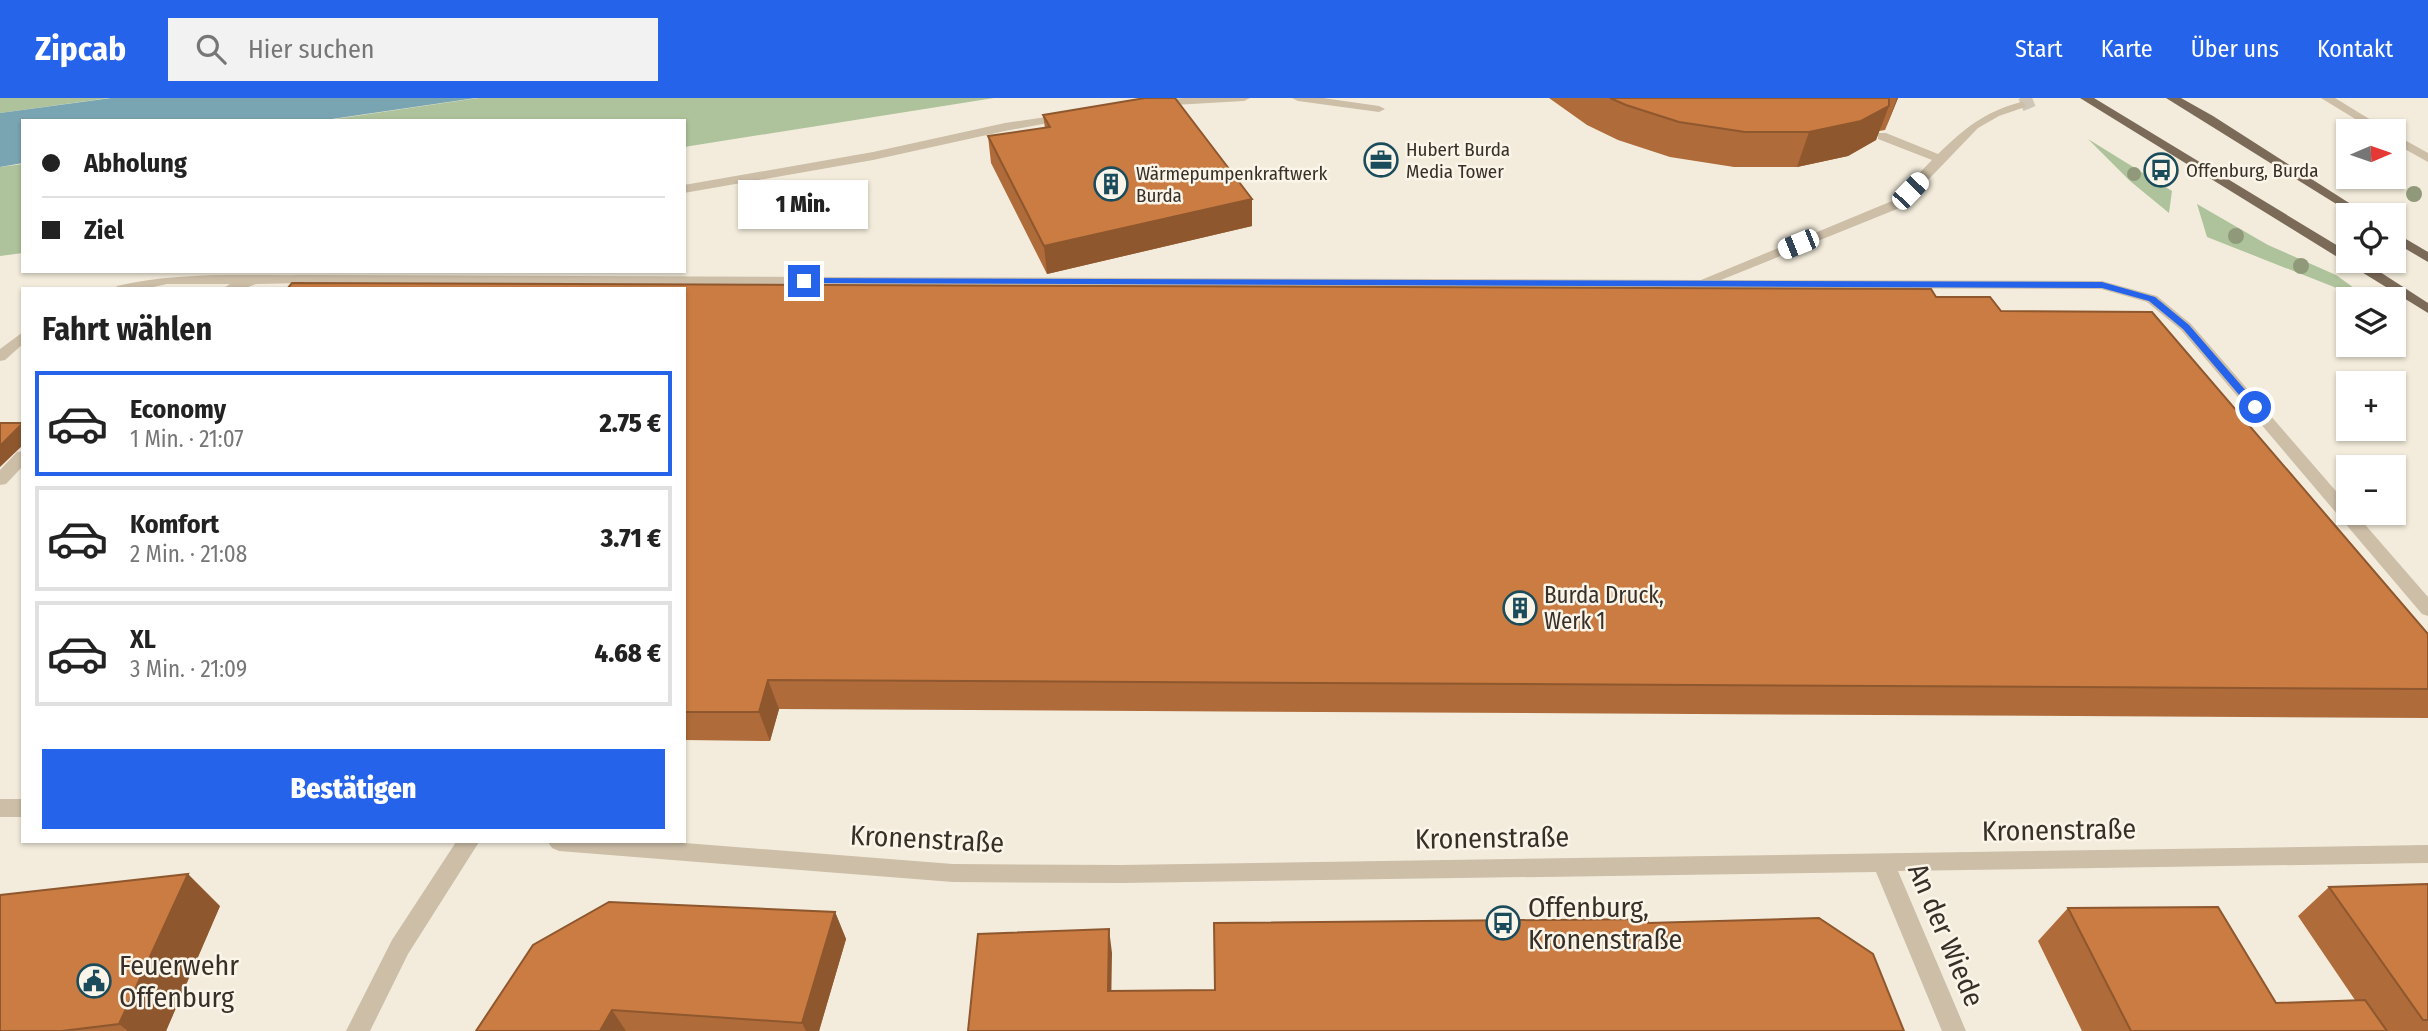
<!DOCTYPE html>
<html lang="de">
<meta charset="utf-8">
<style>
:root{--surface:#fff;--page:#f2f2f2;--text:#222;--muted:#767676;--line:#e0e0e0;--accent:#2563eb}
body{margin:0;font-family:"Fira Sans Condensed",sans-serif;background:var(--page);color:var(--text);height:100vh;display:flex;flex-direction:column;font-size:26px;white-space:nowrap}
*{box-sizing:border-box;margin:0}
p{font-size:23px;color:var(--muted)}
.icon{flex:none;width:38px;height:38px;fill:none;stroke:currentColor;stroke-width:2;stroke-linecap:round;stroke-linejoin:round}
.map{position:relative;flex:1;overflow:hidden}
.drawer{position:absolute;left:21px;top:189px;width:665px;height:556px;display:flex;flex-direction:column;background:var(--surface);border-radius:0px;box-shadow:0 2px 5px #0004}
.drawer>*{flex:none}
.top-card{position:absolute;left:21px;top:21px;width:665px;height:154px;border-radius:0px;box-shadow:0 2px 5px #0004;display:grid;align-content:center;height:154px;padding:0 21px;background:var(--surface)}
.needle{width:46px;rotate:88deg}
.fabs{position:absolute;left:2336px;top:21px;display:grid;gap:14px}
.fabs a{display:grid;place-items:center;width:70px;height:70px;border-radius:0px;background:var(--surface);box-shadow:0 2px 5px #0004;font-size:35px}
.end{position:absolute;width:32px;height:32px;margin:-16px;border:9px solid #2563eb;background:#fff;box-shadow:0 0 0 4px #fff}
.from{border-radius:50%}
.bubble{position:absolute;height:49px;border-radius:0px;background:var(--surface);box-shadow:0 2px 5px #0004;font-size:23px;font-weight:800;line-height:49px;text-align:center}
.car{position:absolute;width:21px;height:42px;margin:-21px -10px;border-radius:9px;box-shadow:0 0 5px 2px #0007;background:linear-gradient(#fff 24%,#345 0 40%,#fff 0 76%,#345 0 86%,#fff 0)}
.top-card b{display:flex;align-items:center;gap:24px;height:66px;font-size:26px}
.top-card b+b{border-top:2px solid var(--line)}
.top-card i{width:18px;height:18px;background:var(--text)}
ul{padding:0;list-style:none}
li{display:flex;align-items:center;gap:21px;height:105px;margin:0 14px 10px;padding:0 7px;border:4px solid var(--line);border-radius:0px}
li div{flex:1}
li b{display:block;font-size:26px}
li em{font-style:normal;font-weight:800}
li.on{border-color:var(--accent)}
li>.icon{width:63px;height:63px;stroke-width:1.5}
h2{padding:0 21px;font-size:32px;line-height:84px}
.primary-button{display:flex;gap:14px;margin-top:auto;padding:14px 21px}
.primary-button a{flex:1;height:80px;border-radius:0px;background:var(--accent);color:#fff;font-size:28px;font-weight:800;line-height:80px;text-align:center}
header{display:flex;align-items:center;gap:42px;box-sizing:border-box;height:98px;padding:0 35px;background:var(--accent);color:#fff}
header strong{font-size:33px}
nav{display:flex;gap:38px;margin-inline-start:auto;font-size:24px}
.search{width:490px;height:63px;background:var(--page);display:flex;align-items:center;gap:18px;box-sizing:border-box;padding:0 24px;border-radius:0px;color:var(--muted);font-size:26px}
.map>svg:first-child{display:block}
.green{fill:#aec39b}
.water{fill:#79a5b2}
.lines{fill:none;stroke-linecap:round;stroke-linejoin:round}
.minor-tunnel{stroke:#cec6b8;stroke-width:13;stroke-dasharray:13 6;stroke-linecap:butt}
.minor{fill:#ccbea7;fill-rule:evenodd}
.major{fill:#7b6a58;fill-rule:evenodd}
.tree{fill:#909a7a}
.wall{fill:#af6b39}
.shaded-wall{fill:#8e572e}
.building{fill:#cb7c42;stroke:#8e572e;stroke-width:2}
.route{fill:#2563eb}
.labels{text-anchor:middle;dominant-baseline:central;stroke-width:5;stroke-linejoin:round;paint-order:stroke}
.far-poi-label{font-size:19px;fill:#383028;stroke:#faf5e8;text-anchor:start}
.poi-label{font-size:23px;fill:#383028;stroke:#faf5e8;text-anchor:start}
.near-street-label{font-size:28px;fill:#383028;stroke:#faf5e8}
.near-poi-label{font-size:28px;fill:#383028;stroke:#faf5e8;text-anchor:start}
</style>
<header>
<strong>Zipcab</strong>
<div class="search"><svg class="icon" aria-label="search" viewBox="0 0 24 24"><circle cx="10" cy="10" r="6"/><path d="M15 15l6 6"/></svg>Hier suchen</div>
<nav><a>Start</a><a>Karte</a><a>Über uns</a><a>Kontakt</a></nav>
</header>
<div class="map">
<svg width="2428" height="933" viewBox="0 0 2428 933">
<rect width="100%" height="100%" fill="#f3ecdc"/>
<g class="green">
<path d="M0 0H109L0 15Z"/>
<path d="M478 0H994L684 49V23H321Z"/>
<path d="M2088 41 2172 93 2169 115 2130 83Z"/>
<path d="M23 66V155L0 158V69Z"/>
<path d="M2197 106 2268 147 2336 177 2361 195 2339 191 2207 139Z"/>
</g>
<path class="water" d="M111 0H476L318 23H23V65L0 69V15Z"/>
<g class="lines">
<path class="minor-tunnel" d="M2021 7 2038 0"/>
<g class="minor">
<path d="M1184 0H1250L1244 3 1156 8 1150 5 1156 2Z"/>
<path d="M1292 0H1323L1379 8 1385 11 1379 14 1298 3Z"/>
<path d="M2321 0H2335L2389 33H2375Z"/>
<path d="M2021 4 2025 5V9L1999 18 1978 30 1902 109 1721 182 2102 183 2157 198 2191 226 2348 407V415H2355L2428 499V518L2422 516 2181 232 2147 204 2101 191 308 185 256 186 243 191H222L230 186H167L144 191H115L117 188C180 173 244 178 308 177L1701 182 1892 103 1932 62 1878 41V35H1886L1938 56C1965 30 1984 14 2021 4Z"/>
<path d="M1066 16 1072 19 1070 21 1005 33 873 62 684 95V87L873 54 1005 25Z"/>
<path d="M2394 36 2428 55V64L2394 45Z"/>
<path d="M23 234V246L5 262 0 263V251Z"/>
<path d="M23 353V368L6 386 0 387V372L17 354Z"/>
<rect x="0" y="701" width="23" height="18"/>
<path d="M456 744H479L408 856 370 933H346L392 842Z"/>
<path d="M548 744H672L953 766 1121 767 2428 747V765L1898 773 1966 933H1942L1876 774 1121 785 953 784 559 753 552 750Z"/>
</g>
<g class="major">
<path d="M2080 0H2094L2348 154V163H2363L2428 205V215Z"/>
<path d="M2166 0H2181L2213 18 2368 117H2354Z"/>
<path d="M2394 134 2428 154V164L2394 144Z"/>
</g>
</g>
<g class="tree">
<circle cx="2134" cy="76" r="7"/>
<circle cx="2414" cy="96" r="8"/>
<circle cx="2236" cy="138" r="8"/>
<circle cx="2301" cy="168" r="8"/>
</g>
<g class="wall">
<path d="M1549 0H1898L1885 32 1879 33 1876 42 1848 58 1797 69H1734L1670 59 1618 42 1587 27Z"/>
<path d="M1043 17 1252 101V128L1047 176 991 65 988 38 1045 30Z"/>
<path d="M684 191 1936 199 2001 213 2428 591V620L779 611 770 643 684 642Z"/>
<path d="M2428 786V933H2082L2038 843 2068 810 2276 905 2355 902 2298 818 2329 789Z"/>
<path d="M220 808 166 933H0Z"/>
<path d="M835 814 846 841 819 933H476Z"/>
</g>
<g class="shaded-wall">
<path d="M1897 0H1898L1885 32Z"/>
<path d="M1889 8 1876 42 1848 58 1797 69 1809 34Z"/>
<path d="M1252 101V128L1047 176 1044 148Z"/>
<path d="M23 326V347L0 369V348Z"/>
<path d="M768 582 779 611 770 643 759 614Z"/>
<path d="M188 776 220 808 166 933H128L119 926Z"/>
<path d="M835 814 846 841 819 933H806L802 925Z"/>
<path d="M1109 831 1112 855 1111 916 1108 893Z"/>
<path d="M612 912 626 933H600Z"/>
</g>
<g class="building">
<path d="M1145 0H1175L1252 101 1044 148 988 38 1050 29 1043 17Z"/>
<path d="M1610 0H1889V8L1861 23 1809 34H1745L1679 24 1626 7Z"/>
<path d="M292 185 1931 191 1936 199H1990L2001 213 2152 214 2428 536V591L768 582 759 614H684V191H287Z"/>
<path d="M0 325H23L0 348Z"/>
<path d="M188 776 119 926 62 933H0V797Z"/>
<path d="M2428 786V922H2423L2329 789Z"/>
<path d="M609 804 835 814 802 925 612 912 600 933H476L533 847Z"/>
<path d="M2218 809 2276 905 2365 902 2387 933H2131L2068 810Z"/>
<path d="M1819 820 1873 856 1904 933H968L978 836 1109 831 1108 893 1215 892 1214 825 1647 821 1648 825Z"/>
</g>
<path class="route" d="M804 180 2102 184 2155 199 2189 227 2260 309 2252 312 2183 231 2149 203 2102 190 801 185 800 183Z"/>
<defs>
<symbol id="office-ring" viewBox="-11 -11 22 22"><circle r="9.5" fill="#faf5e8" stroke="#1b4c5b" stroke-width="1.5"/><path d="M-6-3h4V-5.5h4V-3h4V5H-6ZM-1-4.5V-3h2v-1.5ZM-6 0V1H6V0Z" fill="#1b4c5b"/></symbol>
<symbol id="bus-ring" viewBox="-11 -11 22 22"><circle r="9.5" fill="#faf5e8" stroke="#1b4c5b" stroke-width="1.5"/><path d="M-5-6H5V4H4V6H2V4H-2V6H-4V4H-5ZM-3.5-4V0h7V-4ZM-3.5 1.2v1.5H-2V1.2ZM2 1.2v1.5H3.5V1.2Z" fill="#1b4c5b"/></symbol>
<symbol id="building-ring" viewBox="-11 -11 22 22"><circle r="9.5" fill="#faf5e8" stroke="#1b4c5b" stroke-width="1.5"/><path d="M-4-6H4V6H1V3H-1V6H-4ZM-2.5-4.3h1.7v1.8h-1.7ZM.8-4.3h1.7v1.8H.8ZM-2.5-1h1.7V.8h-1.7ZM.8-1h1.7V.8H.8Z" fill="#1b4c5b"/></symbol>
<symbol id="civic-ring" viewBox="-11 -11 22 22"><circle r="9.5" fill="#faf5e8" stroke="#1b4c5b" stroke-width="1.5"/><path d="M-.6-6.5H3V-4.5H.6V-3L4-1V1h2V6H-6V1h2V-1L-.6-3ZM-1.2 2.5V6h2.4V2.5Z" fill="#1b4c5b"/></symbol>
</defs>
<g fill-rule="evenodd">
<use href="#office-ring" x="1362" y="43" width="38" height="38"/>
<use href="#bus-ring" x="2142" y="53" width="38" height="38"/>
<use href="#building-ring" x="1092" y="67" width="38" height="38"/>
<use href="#building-ring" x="1501" y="491" width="38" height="38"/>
<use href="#bus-ring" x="1484" y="806" width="38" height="38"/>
<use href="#civic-ring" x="75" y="864" width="38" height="38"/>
</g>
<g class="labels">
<g class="far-poi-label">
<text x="1406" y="51">Hubert Burda<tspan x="1406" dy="22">Media Tower</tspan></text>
<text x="2186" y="72">Offenburg, Burda</text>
<text x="1136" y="75">Wärmepumpenkraftwerk<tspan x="1136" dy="22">Burda</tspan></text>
</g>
<g class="poi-label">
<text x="1544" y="497">Burda Druck,<tspan x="1544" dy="26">Werk 1</tspan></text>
</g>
<g class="near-street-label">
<text transform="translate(2059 732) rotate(-1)">Kronenstraße</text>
<text transform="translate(1492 740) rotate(-1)">Kronenstraße</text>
<text transform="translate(927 741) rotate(3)">Kronenstraße</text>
<text transform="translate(1946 837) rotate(67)">An der Wiede</text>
</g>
<g class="near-poi-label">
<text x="1528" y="809">Offenburg,<tspan x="1528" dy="32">Kronenstraße</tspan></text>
<text x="119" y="867">Feuerwehr<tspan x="119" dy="32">Offenburg</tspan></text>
</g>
</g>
</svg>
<div class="fabs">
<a><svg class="needle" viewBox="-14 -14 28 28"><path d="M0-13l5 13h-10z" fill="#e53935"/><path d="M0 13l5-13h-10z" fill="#767676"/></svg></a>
<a><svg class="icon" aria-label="locate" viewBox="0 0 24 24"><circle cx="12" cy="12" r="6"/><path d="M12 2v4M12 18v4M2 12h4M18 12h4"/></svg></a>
<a><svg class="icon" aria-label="layers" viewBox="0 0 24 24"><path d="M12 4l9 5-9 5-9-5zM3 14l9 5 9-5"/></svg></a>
<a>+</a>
<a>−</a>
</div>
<i class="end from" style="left:2255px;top:309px"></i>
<i class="end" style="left:804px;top:183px"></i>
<div class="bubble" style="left:738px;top:82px;width:130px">1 Min.</div>
<i class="car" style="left:1910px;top:93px;rotate:44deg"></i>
<i class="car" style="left:1798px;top:146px;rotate:248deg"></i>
<div class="top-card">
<b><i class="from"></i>Abholung</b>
<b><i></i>Ziel</b>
</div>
<section class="drawer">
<h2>Fahrt wählen</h2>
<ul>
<li class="on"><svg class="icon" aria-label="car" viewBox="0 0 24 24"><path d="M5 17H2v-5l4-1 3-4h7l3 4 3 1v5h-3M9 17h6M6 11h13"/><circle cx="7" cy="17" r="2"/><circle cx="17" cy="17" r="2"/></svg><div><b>Economy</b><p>1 Min. · 21:07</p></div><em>2.75 €</em></li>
<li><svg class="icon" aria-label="car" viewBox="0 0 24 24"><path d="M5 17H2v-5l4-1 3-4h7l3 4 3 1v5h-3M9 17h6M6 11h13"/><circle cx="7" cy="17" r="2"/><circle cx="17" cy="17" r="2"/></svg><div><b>Komfort</b><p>2 Min. · 21:08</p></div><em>3.71 €</em></li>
<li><svg class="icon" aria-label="car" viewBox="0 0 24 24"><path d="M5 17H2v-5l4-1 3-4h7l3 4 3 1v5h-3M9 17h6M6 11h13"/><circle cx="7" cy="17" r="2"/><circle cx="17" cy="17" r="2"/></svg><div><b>XL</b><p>3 Min. · 21:09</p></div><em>4.68 €</em></li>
</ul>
<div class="primary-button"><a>Bestätigen</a></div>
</section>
</div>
